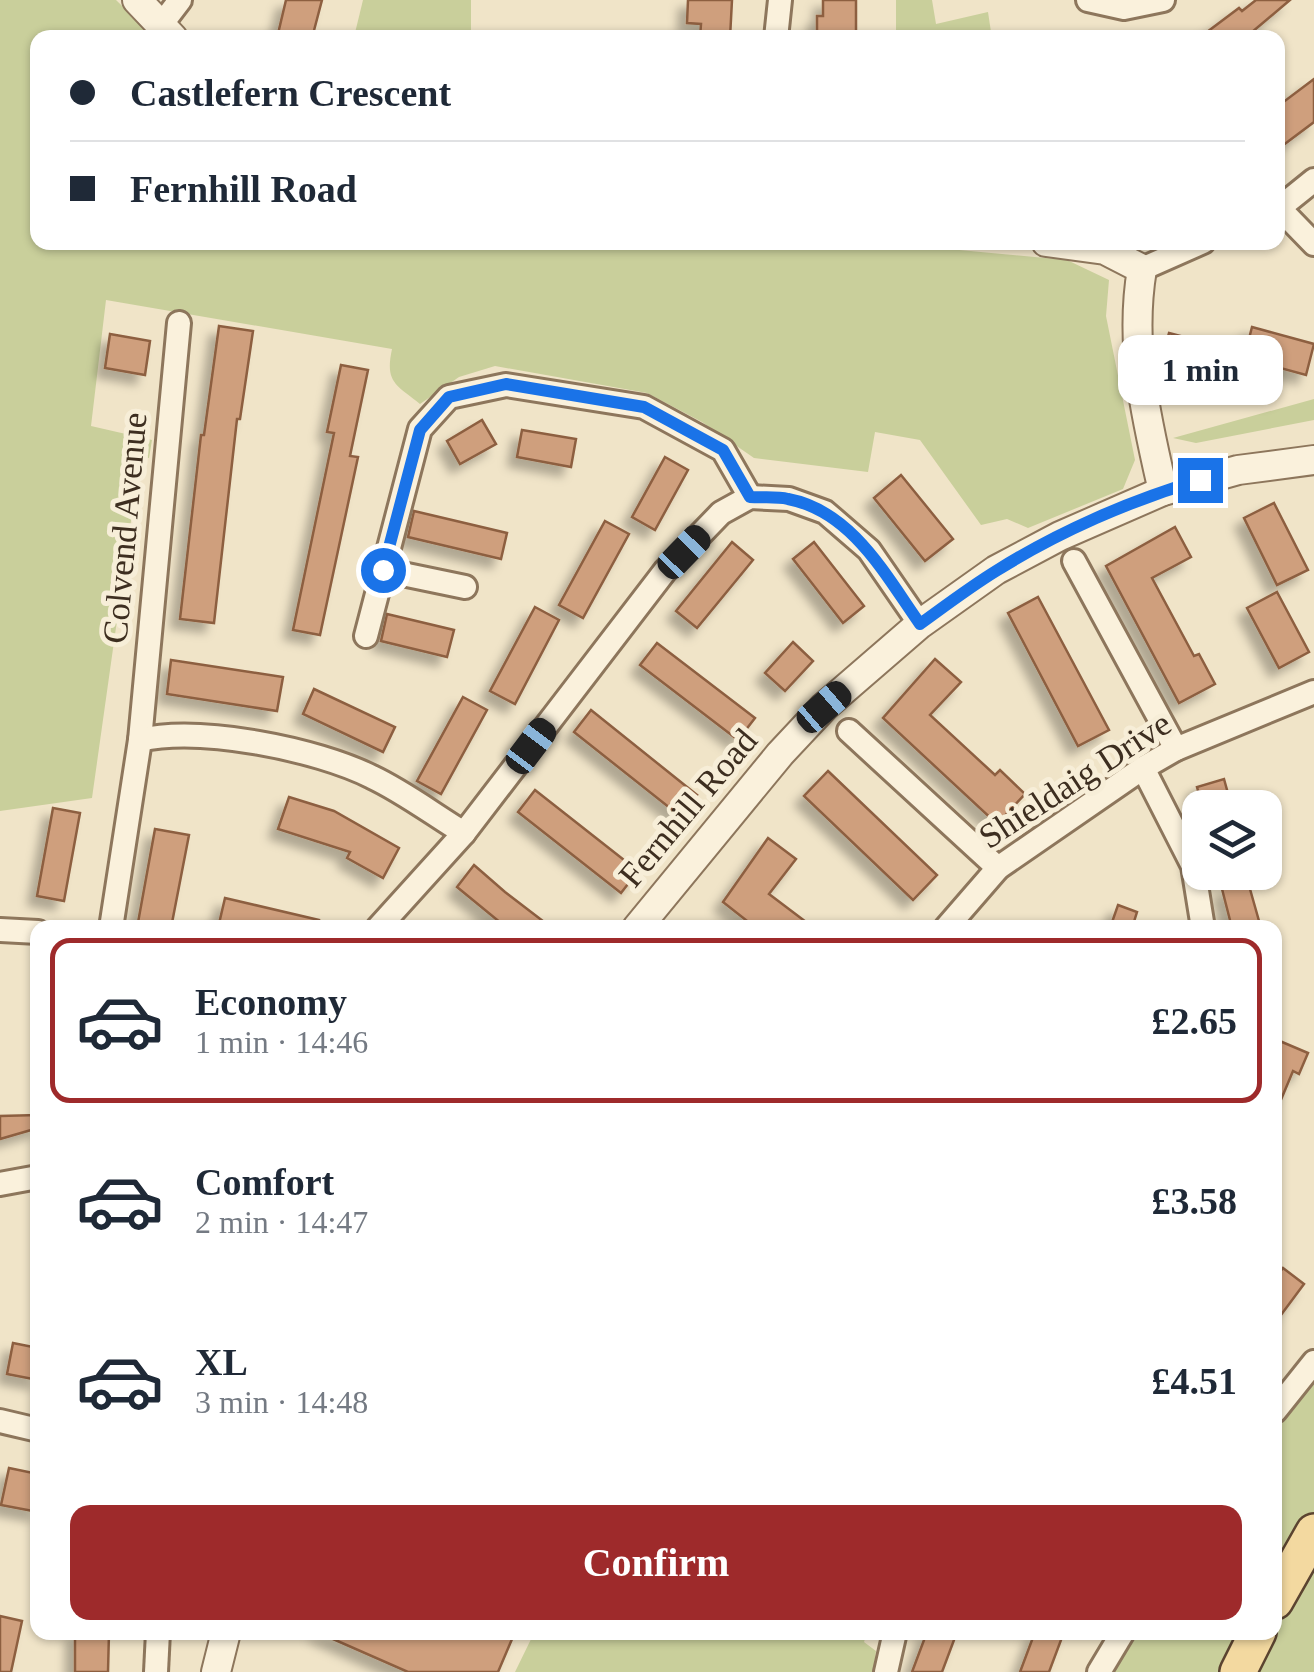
<!DOCTYPE html>
<meta charset="utf-8">
<style>
:root{--surface:#fff;--page:#f2f2f3;--text:#1f2937;--muted:#747a83;--line:#e0e1e3;--accent:#9e2a2b}
body{margin:0;font-family:"Times New Roman",serif;background:var(--page);color:var(--text);height:100vh;display:flex;flex-direction:column;font-size:38px;white-space:nowrap}
*{box-sizing:border-box;margin:0}
p{font-size:32px;color:var(--muted)}
.icon{flex:none;width:55px;height:55px;fill:none;stroke:currentColor;stroke-width:2;stroke-linecap:round;stroke-linejoin:round}
.map{position:relative;flex:1;overflow:hidden}
.side{position:absolute;left:30px;top:920px;width:1252px;height:720px;display:flex;flex-direction:column;background:var(--surface);border-radius:20px;box-shadow:0 2px 8px #0004}
.side>*{flex:none}
.banner{position:absolute;left:30px;top:30px;width:1255px;height:220px;border-radius:20px;box-shadow:0 2px 8px #0004;display:grid;align-content:center;height:220px;padding:0 40px;background:var(--surface)}
.buttons{position:absolute;left:1182px;top:790px;display:grid;gap:20px}
.buttons a{display:grid;place-items:center;width:100px;height:100px;border-radius:20px;background:var(--surface);box-shadow:0 2px 8px #0004;font-size:50px}
.end{position:absolute;width:45px;height:45px;margin:-22px;border:12px solid #1a73e8;background:#fff;box-shadow:0 0 0 5px #fff}
.from{border-radius:50%}
.bubble{position:absolute;height:70px;border-radius:20px;background:var(--surface);box-shadow:0 2px 8px #0004;font-size:32px;font-weight:800;line-height:70px;text-align:center}
.car{position:absolute;width:30px;height:60px;margin:-30px -15px;border-radius:12px;box-shadow:0 0 8px 2px #0007;background:linear-gradient(#222 24%,#8ab4d8 0 40%,#222 0 76%,#8ab4d8 0 86%,#222 0)}
.banner b{display:flex;align-items:center;gap:35px;height:95px;font-size:38px}
.banner b+b{border-top:2px solid var(--line)}
.banner i{width:25px;height:25px;background:var(--text)}
ul{padding:18px 0 0;list-style:none}
li{display:flex;align-items:center;gap:30px;height:165px;margin:0 20px 15px;padding:0 20px;border:5px solid transparent;border-radius:20px}
li div{flex:1}
li b{display:block;font-size:38px}
li em{font-style:normal;font-weight:800}
li.on{border-color:var(--accent)}
li>.icon{width:90px;height:90px;stroke-width:1.5}
.primary-button{display:flex;gap:20px;margin-top:auto;padding:20px 40px}
.primary-button a{flex:1;height:115px;border-radius:20px;background:var(--accent);color:#fff;font-size:40px;font-weight:800;line-height:115px;text-align:center}
.map>svg:first-child{display:block}
.green{fill:#c9cf9b}
.building{fill:#cf9f7d;stroke:#8d5f41;stroke-width:2.5;filter:url(#shadow)}
.lines{fill:none;stroke-linecap:round;stroke-linejoin:round}
.minor-casing{stroke:#8d765c;stroke-width:28}
.tertiary-casing{stroke:#8d765c;stroke-width:32}
.primary-casing{stroke:#5b4430;stroke-width:40}
.minor{stroke:#faf1dc;stroke-width:22}
.tertiary{stroke:#faf1dc;stroke-width:28}
.primary{stroke:#f3d9a0;stroke-width:35}
.route{stroke:#1a73e8;stroke-width:12}
.labels{text-anchor:middle;dominant-baseline:central;stroke-width:10;stroke-linejoin:round;paint-order:stroke}
.street-label{font-size:35px;fill:#3d2e20;stroke:#f7eed8}
</style>
<div class="map">
<svg width="1314" height="1672" viewBox="0 0 1314 1672">
<defs>
<filter id="shadow"><feDropShadow dx="-9" dy="9" stdDeviation="5" flood-color="#0004"/></filter>
</defs>
<rect width="100%" height="100%" fill="#f0e4c8"/>
<g class="green">
<path d="M0 0H116L154 37 38 38V242H874L1067 260 1109 280 1106 316 1135 460 1123 489 1028 528 1007 519 981 525 920 440 875 432 868 472 754 458 702 422 647 393 495 366 459 377 420 404C395 384 385 382 392 349L106 300 91 426 152 440 149 458 140 457 92 798 0 811Z"/>
<path d="M363 0H471V37H354Z"/>
<path d="M896 0H932L936 24 988 12 991 32 1017 37H896Z"/>
<path d="M1314 399V420L1196 443 1173 438Z"/>
<path d="M1314 1382V1672H1109L1135 1633 1275 1632V1432Z"/>
<path d="M534 1633H867L864 1642 876 1651 873 1672H515Z"/>
</g>
<g class="building">
<path d="M286 0H322L312 38H277Z"/>
<path d="M688 0H732L730 38H700L701 24 687 23Z"/>
<path d="M823 0H856V38L817 37V16H823Z"/>
<path d="M1256 0H1290L1245 38H1199L1239 8 1242 11Z"/>
<path d="M1314 79V122L1278 149V106Z"/>
<path d="M219 326 253 331 240 419H237L214 623 180 619 201 435H204Z"/>
<path d="M1252 327 1314 344 1306 375 1244 358Z"/>
<path d="M1169 333 1233 350 1224 382 1160 365Z"/>
<path d="M110 334 150 341 145 375 105 368Z"/>
<path d="M341 365 368 370 350 456 358 457 320 635 293 630 334 433 327 432Z"/>
<path d="M482 420 496 444 460 464 447 441Z"/>
<path d="M522 430 576 439 571 467 517 457Z"/>
<path d="M665 457 688 470 655 530 632 517Z"/>
<path d="M901 475 953 539 925 561 874 498Z"/>
<path d="M1274 503 1308 570 1277 585 1244 518Z"/>
<path d="M414 511 507 533 501 559 408 537Z"/>
<path d="M605 521 629 534 583 618 559 605Z"/>
<path d="M1175 527 1191 557 1152 578 1194 656 1199 654 1215 684 1179 703 1106 566Z"/>
<path d="M732 542 753 560 697 628 676 611Z"/>
<path d="M814 542 864 606 843 623 793 559Z"/>
<path d="M1277 592 1309 652 1279 668 1247 608Z"/>
<path d="M1038 597 1109 730 1078 746 1008 613Z"/>
<path d="M535 607 559 620 515 704 490 691Z"/>
<path d="M387 614 454 630 447 657 381 641Z"/>
<path d="M793 642 813 661 785 691 765 673Z"/>
<path d="M657 643 755 718 738 740 640 665Z"/>
<path d="M935 659 961 682 930 715 995 775 1000 770 1025 794 997 824 883 718Z"/>
<path d="M171 660 283 677 277 711 167 694Z"/>
<path d="M314 689 395 727 383 752 303 714Z"/>
<path d="M463 697 487 710 441 794 417 781Z"/>
<path d="M591 710 697 795 680 816 574 732Z"/>
<path d="M828 771 937 875 913 900 804 796Z"/>
<path d="M1224 779 1232 808H1203L1197 787Z"/>
<path d="M535 790 638 871 621 893 518 812Z"/>
<path d="M289 797 334 811 399 848 383 878 347 858 350 852 278 829Z"/>
<path d="M53 808 80 813 64 901 37 896Z"/>
<path d="M155 829 189 835 171 928H137Z"/>
<path d="M768 838 796 859 769 894 814 928H756L723 902Z"/>
<path d="M474 865 505 892 552 928H507L496 919 457 887Z"/>
<path d="M1248 882 1261 928H1232L1222 889Z"/>
<path d="M225 898 319 920 318 928H218Z"/>
<path d="M1118 905 1137 912 1132 928H1110Z"/>
<path d="M1275 1039 1308 1053 1299 1074 1293 1071 1275 1114Z"/>
<path d="M38 1115V1128L0 1139V1116Z"/>
<path d="M1283 1268 1304 1284 1275 1323V1278Z"/>
<path d="M13 1343 38 1348V1380L7 1374Z"/>
<path d="M9 1468 38 1474V1512L1 1505Z"/>
<path d="M0 1616 22 1621 11 1672H0Z"/>
<path d="M75 1632H109L108 1672H75Z"/>
<path d="M317 1632H515L498 1672H408Z"/>
<path d="M927 1632H957L942 1672H912Z"/>
<path d="M1035 1632H1064L1049 1672H1020Z"/>
</g>
<g class="lines">
<defs>
<g id="minor">
<path d="M1088 0 1124 8 1163 0"/>
<path d="M161 25 180 0"/>
<path d="M776 38 780 0"/>
<path d="M1279 208 1314 244"/>
<path d="M1278 209 1314 180"/>
<path d="M1142 269 1203 242"/>
<path d="M1074 561 1176 749"/>
<path d="M383 570 465 587"/>
<path d="M366 636 420 429 449 397 506 385 644 407 723 450 750 497"/>
<path d="M849 731 998 868"/>
<path d="M140 740 179 323"/>
<path d="M1143 768 1193 866 1203 928"/>
<path d="M111 928 140 740C200 726 317 749 372 777 404 792 434 815 464 833"/>
<path d="M378 928 464 833 665 571 721 513 750 497 789 499 825 512 869 550 920 624"/>
<path d="M946 928 998 868 1143 768 1176 749 1314 692"/>
<path d="M0 930 38 932"/>
<path d="M0 1184 38 1177"/>
<path d="M1275 1411 1314 1362"/>
<path d="M0 1421 38 1430"/>
<path d="M156 1672 158 1632"/>
<path d="M886 1672 895 1632"/>
<path d="M1099 1672 1123 1632"/>
</g>
<g id="tertiary">
<path d="M137 0 173 38"/>
<path d="M1046 242 1105 250 1142 269C1129 346 1146 417 1163 491"/>
<path d="M637 928 780 754 824 707 920 624 996 570 1060 536 1163 491 1238 470 1314 460"/>
<path d="M216 1672 226 1632"/>
</g>
<g id="primary">
<path d="M1275 1601 1314 1532"/>
<path d="M1238 1672 1258 1632"/>
</g>
</defs>
<use href="#minor" class="minor-casing"/>
<use href="#tertiary" class="tertiary-casing"/>
<use href="#primary" class="primary-casing"/>
<use href="#minor" class="minor"/>
<use href="#tertiary" class="tertiary"/>
<use href="#primary" class="primary"/>
</g>
<g class="lines">
<path class="route" d="M383 570 420 430 449 397 506 384 644 407 723 450 750 497C762 498 776 496 788 499 852 511 886 576 920 624 945 606 970 587 996 571 1058 532 1131 500 1200 480"/>
</g>
<g class="labels">
<g class="street-label">
<text transform="translate(125 528) rotate(-85)">Colvend Avenue</text>
<text transform="translate(1075 780) rotate(-33)">Shieldaig Drive</text>
<text transform="translate(688 808) rotate(-50)">Fernhill Road</text>
</g>
</g>
</svg>
<div class="buttons">
<a><svg class="icon" aria-label="layers" viewBox="0 0 24 24"><path d="M12 4l9 5-9 5-9-5zM3 14l9 5 9-5"/></svg></a>
</div>
<i class="end from" style="left:383px;top:570px"></i>
<i class="end" style="left:1200px;top:480px"></i>
<div class="bubble" style="left:1118px;top:335px;width:165px">1 min</div>
<i class="car" style="left:684px;top:552px;rotate:44deg"></i>
<i class="car" style="left:824px;top:707px;rotate:49deg"></i>
<i class="car" style="left:531px;top:746px;rotate:37deg"></i>
<div class="banner">
<b><i class="from"></i>Castlefern Crescent</b>
<b><i></i>Fernhill Road</b>
</div>
<section class="side">
<ul>
<li class="on"><svg class="icon" aria-label="car" viewBox="0 0 24 24"><path d="M5 17H2v-5l4-1 3-4h7l3 4 3 1v5h-3M9 17h6M6 11h13"/><circle cx="7" cy="17" r="2"/><circle cx="17" cy="17" r="2"/></svg><div><b>Economy</b><p>1 min · 14:46</p></div><em>£2.65</em></li>
<li><svg class="icon" aria-label="car" viewBox="0 0 24 24"><path d="M5 17H2v-5l4-1 3-4h7l3 4 3 1v5h-3M9 17h6M6 11h13"/><circle cx="7" cy="17" r="2"/><circle cx="17" cy="17" r="2"/></svg><div><b>Comfort</b><p>2 min · 14:47</p></div><em>£3.58</em></li>
<li><svg class="icon" aria-label="car" viewBox="0 0 24 24"><path d="M5 17H2v-5l4-1 3-4h7l3 4 3 1v5h-3M9 17h6M6 11h13"/><circle cx="7" cy="17" r="2"/><circle cx="17" cy="17" r="2"/></svg><div><b>XL</b><p>3 min · 14:48</p></div><em>£4.51</em></li>
</ul>
<div class="primary-button"><a>Confirm</a></div>
</section>
</div>
